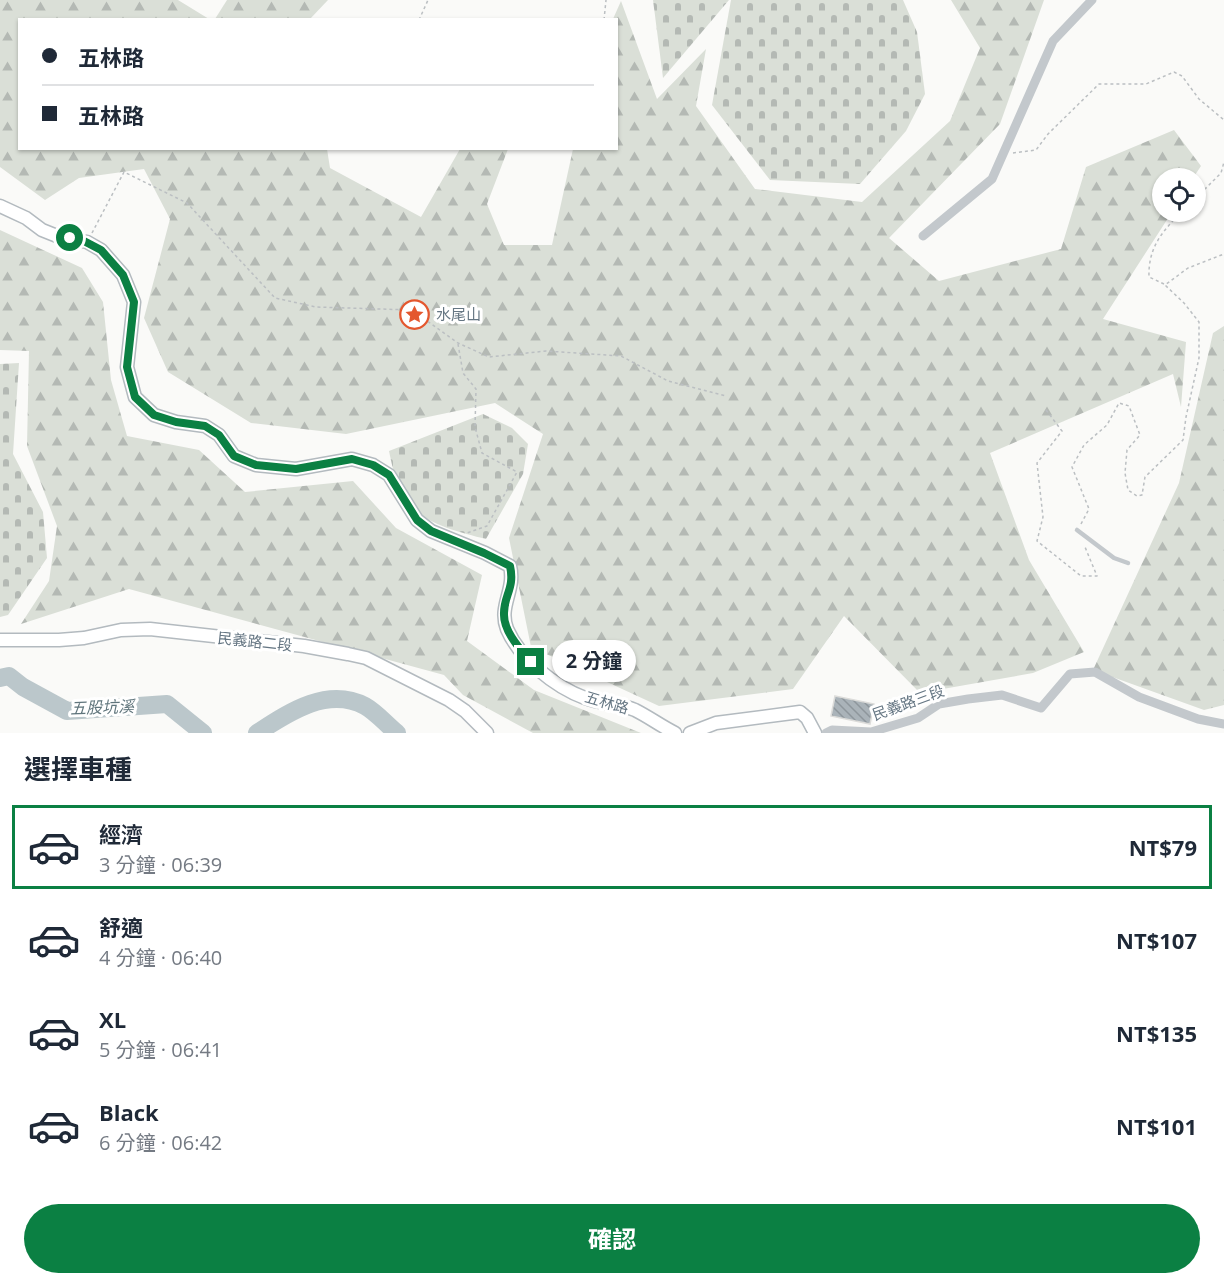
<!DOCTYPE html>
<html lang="zh-TW">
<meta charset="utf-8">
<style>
:root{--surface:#fff;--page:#f6f6f7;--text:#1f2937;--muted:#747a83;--line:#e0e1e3;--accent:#0b8043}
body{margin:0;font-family:"Open Sans","Noto Sans TC",sans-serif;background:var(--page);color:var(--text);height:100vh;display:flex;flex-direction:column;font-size:22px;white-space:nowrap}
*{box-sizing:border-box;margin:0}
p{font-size:20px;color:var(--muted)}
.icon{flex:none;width:33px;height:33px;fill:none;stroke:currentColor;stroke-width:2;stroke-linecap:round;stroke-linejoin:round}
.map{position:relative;height:733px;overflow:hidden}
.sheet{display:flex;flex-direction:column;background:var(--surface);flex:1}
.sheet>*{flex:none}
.hud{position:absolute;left:18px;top:18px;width:600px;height:132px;border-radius:0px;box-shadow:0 2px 4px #0004;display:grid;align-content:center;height:132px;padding:0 24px;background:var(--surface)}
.buttons{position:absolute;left:1152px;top:168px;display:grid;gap:12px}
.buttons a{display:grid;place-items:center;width:54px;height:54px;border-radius:50%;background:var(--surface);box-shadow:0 2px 4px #0004;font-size:30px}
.end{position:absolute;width:27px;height:27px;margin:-14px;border:8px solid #0b8043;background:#fff;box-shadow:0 0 0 3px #fff}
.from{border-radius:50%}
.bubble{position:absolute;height:42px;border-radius:21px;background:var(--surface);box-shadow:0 2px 4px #0004;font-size:20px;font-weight:700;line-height:42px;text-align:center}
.hud b{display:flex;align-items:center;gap:21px;height:57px;font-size:22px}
.hud b+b{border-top:2px solid var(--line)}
.hud i{width:15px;height:15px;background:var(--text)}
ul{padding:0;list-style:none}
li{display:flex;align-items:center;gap:18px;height:84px;margin:0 12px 9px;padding:0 12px;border:3px solid transparent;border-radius:0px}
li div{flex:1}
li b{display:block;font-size:22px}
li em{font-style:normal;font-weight:700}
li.on{border-color:var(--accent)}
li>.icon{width:54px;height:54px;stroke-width:1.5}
h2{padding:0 24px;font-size:27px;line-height:72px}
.button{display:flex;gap:12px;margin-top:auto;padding:12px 24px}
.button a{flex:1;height:69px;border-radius:36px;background:var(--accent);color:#fff;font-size:24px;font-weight:700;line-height:69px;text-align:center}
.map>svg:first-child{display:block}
.forest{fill:url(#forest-firs)}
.cemetery{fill:url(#cemetery-stones)}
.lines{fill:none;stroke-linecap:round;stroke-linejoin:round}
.river{stroke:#bbc7cb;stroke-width:18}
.building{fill:url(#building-back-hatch);stroke:#dcdcda;stroke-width:1.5}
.secondary-casing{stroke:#b3babf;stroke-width:15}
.path{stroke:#bbbfc2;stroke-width:1.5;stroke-dasharray:3 3;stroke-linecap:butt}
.service{stroke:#c3c8cc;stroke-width:4.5}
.minor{stroke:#c3c8cc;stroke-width:9}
.secondary{stroke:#fff;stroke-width:12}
.route{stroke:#0b8043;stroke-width:8}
.labels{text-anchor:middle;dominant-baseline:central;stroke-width:6;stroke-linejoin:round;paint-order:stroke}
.poi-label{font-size:15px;fill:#657683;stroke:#fff;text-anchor:start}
.street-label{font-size:15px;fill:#657683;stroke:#fff}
.water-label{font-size:16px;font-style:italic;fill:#60757c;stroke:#fff}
</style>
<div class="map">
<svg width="1224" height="733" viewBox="0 0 1224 733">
<defs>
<pattern id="forest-firs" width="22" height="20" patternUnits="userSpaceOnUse" patternTransform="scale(1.5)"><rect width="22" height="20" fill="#dadfd7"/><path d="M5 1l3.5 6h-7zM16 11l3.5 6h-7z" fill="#b4b9b4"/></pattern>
<pattern id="cemetery-stones" width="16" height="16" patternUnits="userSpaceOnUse" patternTransform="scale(1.5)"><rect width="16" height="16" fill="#dadfd7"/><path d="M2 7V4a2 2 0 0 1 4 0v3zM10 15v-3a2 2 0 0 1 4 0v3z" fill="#b4b9b4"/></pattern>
<pattern id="building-back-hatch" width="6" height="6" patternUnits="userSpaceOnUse" patternTransform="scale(1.5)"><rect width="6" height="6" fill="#aab3b9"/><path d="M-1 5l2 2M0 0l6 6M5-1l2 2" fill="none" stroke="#8e969c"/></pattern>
</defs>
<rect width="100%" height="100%" fill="#fafaf8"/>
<g class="forest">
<path d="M0 0H178L209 19 20 20V148L327 149 330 168 421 217 460 149H508L487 204 504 245H552L573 149 616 148V20L613 19 621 1 657 99 706 49 696 106 755 189 862 202 950 121 980 48 951 0H1044L1000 124 889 238 939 281 1061 249 1086 167 1174 130 1201 166 1193 178H1162V212H1172L1103 319 1186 342 1181 407 1173 374 990 453 1029 560 1084 652 1033 673 920 693 844 616 793 689 659 706 531 647 509 538 543 434 495 403 346 434 251 423 168 372 144 318 170 219 144 169 79 178 45 200 0 167Z"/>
<path d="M227 0H328L310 19H215Z"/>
<path d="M0 230 82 268 103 302 111 380 127 436 199 450 245 492 353 481 396 528 482 575 467 641 534 690 641 733H533L463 695 444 675 129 589 21 624 49 581 57 526 27 446 29 351 0 350Z"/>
<path d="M1224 326V705L1204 710 1093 670 1179 483 1213 333Z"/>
</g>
<g class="cemetery">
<path d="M653 0H729L663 78Z"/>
<path d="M731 0H903L917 32 925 94 906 131 860 184 770 180 712 105Z"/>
<path d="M19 363 13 454 43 512 47 558 8 615 0 617V364Z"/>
<path d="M483 414 512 428 528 444 523 474 486 539C461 533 431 525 411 508 399 497 392 466 389 451Z"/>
</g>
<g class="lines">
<g class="river">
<path d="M0 678 9 676 23 687 67 711 167 704 203 733"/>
<path d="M257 733C288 713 327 686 365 706 376 712 387 725 397 733"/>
</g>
</g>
<path class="building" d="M835 696 874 704 870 724 831 716Z"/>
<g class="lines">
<defs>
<g id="secondary">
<path d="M0 206 26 218 42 230 57 236 87 242 101 250 123 275 134 302 127 367 135 397 154 415 176 422 205 426 219 435 234 456 256 465 296 469 352 459 373 465 389 475 417 520 431 531 485 553 510 566C516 590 498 606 507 629 520 659 555 687 585 698 601 705 620 703 635 710 649 717 661 726 675 733"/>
<path d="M0 640H59L84 638 121 630 150 629 304 646 348 654 366 658 449 700 465 711 487 733"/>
<path d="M690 733 716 723 800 712 807 718 815 733"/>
</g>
</defs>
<use href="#secondary" class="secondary-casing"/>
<g class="path">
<path d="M419 20 428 0"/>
<path d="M604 20 606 0"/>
<path d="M1013 153 1036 150 1048 134 1099 84H1146L1174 72 1182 76 1199 99 1224 120"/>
<path d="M1196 198 1221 173 1224 162"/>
<path d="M92 233 124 172 187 203 275 298 316 307 412 310 458 343 489 357 546 351 621 356 668 381 726 396"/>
<path d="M1164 284 1149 277C1148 248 1162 231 1182 212"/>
<path d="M458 344 463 373 476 389 475 427 482 453 517 472 487 526 467 533"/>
<path d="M1046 410 1062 431 1037 463 1043 517 1037 541 1081 576H1097L1085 547"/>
<path d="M1081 524 1089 509 1072 467 1084 445 1107 425 1119 403 1129 406 1140 435 1127 450 1125 473 1128 490 1137 496 1142 495 1145 477 1183 440 1186 417 1199 358V322L1184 303 1165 285 1188 268 1224 254"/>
</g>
<path class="service" d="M1077 530 1114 558 1128 563"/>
<g class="minor">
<path d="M923 236 992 179 1053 41 1092 0"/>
<path d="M826 733 832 730 871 732 918 718 939 704 968 699 1002 695 1041 708 1070 674 1095 672 1139 697 1198 719 1224 724"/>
</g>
<use href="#secondary" class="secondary"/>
</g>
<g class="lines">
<path class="route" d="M70 238 82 240 101 250 123 275 134 302 127 367 135 397 154 415 176 422 205 426 219 435 234 456 256 465 296 469 352 459 373 465 389 475 417 520 431 531 484 553 510 566C515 588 504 595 504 613 503 631 520 649 531 662"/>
</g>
<defs>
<symbol id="sight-ring" viewBox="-11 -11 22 22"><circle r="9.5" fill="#fff" stroke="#e4572e" stroke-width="1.5"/><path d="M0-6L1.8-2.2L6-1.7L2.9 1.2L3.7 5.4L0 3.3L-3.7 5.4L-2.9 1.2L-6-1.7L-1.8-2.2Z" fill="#e4572e"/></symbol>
</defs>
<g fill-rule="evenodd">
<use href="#sight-ring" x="398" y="298" width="33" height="33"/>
</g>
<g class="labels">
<g class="poi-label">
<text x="436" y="314">水尾山</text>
</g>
<g class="street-label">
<text transform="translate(255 641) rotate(6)">民義路二段</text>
<text transform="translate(607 702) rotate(16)">五林路</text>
<text transform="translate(908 702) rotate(-20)">民義路三段</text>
</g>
<g class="water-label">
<text transform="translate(102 707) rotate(-2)">五股坑溪</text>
</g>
</g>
</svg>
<div class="buttons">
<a><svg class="icon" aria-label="locate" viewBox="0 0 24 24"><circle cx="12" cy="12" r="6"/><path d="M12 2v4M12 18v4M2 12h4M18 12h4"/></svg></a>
</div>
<i class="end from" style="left:70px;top:238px"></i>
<i class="end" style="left:531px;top:662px"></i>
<div class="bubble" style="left:552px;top:640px;width:84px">2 分鐘</div>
<div class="hud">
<b><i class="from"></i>五林路</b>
<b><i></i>五林路</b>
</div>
</div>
<section class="sheet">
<h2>選擇車種</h2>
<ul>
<li class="on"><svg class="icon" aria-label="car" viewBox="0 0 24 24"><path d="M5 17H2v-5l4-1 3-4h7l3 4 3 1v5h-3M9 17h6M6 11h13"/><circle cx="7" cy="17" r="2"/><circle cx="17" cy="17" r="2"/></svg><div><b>經濟</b><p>3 分鐘 · 06:39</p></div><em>NT$79</em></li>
<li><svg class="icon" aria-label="car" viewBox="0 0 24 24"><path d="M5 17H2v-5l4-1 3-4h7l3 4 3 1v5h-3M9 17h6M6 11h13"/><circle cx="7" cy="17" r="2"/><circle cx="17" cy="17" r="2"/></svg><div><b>舒適</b><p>4 分鐘 · 06:40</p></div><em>NT$107</em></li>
<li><svg class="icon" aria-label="car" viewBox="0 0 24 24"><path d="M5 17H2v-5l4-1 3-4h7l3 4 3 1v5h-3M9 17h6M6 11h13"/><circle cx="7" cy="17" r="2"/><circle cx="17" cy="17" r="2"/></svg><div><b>XL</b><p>5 分鐘 · 06:41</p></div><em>NT$135</em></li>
<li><svg class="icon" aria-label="car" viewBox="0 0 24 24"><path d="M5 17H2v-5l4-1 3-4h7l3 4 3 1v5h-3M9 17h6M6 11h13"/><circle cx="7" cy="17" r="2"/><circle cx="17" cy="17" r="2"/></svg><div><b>Black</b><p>6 分鐘 · 06:42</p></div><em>NT$101</em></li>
</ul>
<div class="button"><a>確認</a></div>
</section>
